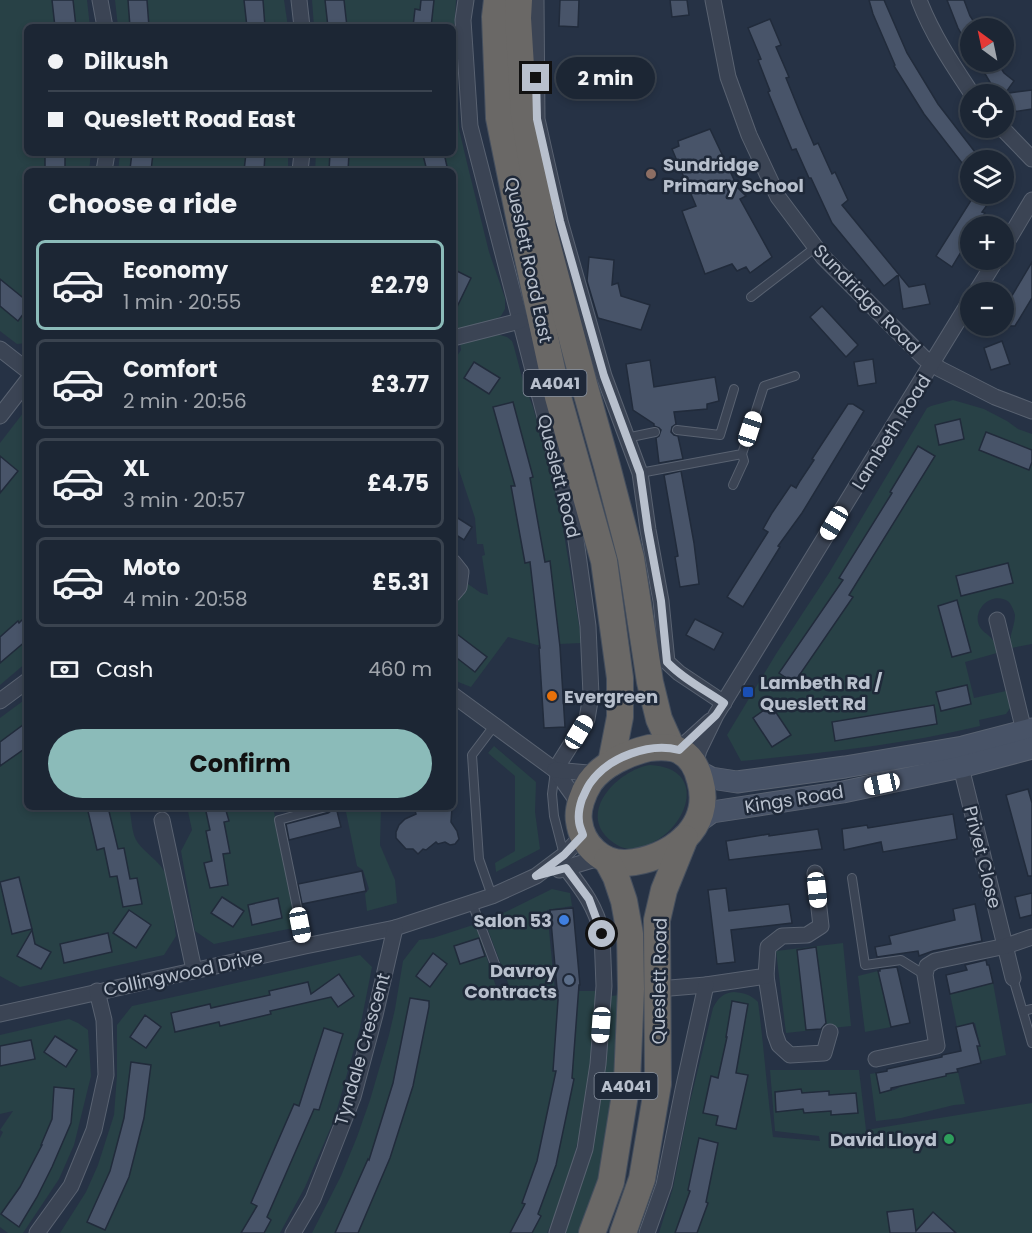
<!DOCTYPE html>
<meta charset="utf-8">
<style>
:root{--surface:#1c2634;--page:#252e3c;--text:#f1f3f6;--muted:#a0a5ac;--line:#3a434f;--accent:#8bbbb9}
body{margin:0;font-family:Poppins,sans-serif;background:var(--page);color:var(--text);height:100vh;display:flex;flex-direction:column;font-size:22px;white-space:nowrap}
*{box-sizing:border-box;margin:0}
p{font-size:20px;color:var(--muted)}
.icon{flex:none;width:33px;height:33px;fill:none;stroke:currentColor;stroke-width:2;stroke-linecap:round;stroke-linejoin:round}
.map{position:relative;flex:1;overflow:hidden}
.sheet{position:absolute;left:24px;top:168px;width:432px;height:642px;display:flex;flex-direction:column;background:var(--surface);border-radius:9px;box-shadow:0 3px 9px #0003,0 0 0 2px var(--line)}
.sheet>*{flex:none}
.banner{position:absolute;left:24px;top:24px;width:432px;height:132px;border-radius:9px;box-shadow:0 3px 9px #0003,0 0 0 2px var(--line);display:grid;align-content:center;height:132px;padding:0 24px;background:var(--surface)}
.needle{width:39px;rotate:327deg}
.buttons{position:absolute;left:960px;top:18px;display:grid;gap:12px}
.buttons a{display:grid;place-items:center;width:54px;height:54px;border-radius:50%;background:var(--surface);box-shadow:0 3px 9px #0003,0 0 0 2px var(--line);font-size:30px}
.end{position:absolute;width:27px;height:27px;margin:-14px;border:8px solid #b8c0cd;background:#111;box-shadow:0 0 0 3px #111}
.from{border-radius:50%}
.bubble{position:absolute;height:42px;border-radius:21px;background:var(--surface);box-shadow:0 3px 9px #0003,0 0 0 2px var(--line);font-size:20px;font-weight:700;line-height:42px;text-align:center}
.car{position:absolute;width:18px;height:36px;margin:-18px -9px;border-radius:8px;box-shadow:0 0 4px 2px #0007;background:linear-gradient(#fff 24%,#345 0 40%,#fff 0 76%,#345 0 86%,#fff 0)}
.banner b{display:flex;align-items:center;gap:21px;height:57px;font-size:22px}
.banner b+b{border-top:2px solid var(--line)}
.banner i{width:15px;height:15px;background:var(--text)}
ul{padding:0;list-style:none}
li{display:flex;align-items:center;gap:18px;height:90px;margin:0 12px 9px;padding:0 12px;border:3px solid var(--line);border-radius:9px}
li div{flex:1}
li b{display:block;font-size:22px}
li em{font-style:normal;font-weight:700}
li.selected{border-color:var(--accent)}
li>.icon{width:54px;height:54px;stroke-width:1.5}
h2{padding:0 24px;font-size:27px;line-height:72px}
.pay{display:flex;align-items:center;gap:15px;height:66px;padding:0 24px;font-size:22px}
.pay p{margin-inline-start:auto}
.action{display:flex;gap:12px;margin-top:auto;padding:12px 24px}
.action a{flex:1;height:69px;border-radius:36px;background:var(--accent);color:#111;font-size:24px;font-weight:700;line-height:69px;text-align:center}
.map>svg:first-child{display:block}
.green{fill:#284146}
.building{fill:#485469;stroke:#212b3b;stroke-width:1.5}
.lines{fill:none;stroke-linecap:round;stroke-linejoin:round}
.service-casing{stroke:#596271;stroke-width:10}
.minor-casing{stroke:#596271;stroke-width:17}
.secondary-casing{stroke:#596271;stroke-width:23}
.trunk-casing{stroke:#454f5e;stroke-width:28}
.service{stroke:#3b4454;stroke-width:8}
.minor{stroke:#3b4454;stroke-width:15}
.secondary{stroke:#485367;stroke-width:21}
.trunk{stroke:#6a6866;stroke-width:26}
.route{stroke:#b8c0cd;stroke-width:8}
.education-dot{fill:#8d6e63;stroke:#1f2939;stroke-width:2}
.transit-dot{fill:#1a4fb4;stroke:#1f2939;stroke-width:2}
.food-dot{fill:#e8710a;stroke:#1f2939;stroke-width:2}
.shop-dot{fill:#3f7fe0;stroke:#1f2939;stroke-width:2}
.service-dot{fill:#5c6f8a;stroke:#1f2939;stroke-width:2}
.leisure-dot{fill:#2e9e5b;stroke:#1f2939;stroke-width:2}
.labels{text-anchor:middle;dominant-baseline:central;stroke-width:5;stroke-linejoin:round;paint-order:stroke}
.shield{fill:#1f2939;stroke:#8a93a1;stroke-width:1.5}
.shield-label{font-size:16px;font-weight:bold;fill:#b8c0cd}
.poi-label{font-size:18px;font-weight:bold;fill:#b8c0cd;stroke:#1f2939;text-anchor:start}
.street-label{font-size:18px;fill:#b8c0cd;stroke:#1f2939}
</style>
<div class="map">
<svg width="1032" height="1233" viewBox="0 0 1032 1233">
<rect width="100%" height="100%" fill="#263245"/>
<g class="green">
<path d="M0 0H87L90 27H27V153H91L89 171H27V343L17 344 0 331Z"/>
<path d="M115 0H284L288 27H118Z"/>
<path d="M312 0H456L453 50V27H314Z"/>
<path d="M453 72 458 113 459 129 467 163 489 252 505 298V309L501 316 490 322 458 329 453 322V171H315L316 153H453Z"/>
<path d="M120 153H288V171H118Z"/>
<path d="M496 334 507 337 512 341 514 347 523 381 533 407 544 448 561 516 582 643 537 645 508 637 471 687 453 680V604L468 584 481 593 488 595 482 556 485 555 483 544H477L475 518 459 470 453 447V362L461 350 460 343Z"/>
<path d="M953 400 984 409 1007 421 1018 429 1032 434V644L1011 648C1008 636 1015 627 1015 615 1014 611 1012 606 1009 602 994 591 975 606 978 622 980 632 988 633 993 640 995 643 996 649 997 653L965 662 974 698 1006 691 1011 707 1006 714 979 720 980 726C902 745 822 753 741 761L727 735 776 654 829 573 927 408 931 406Z"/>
<path d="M27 408V662L0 685V443Z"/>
<path d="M27 698V807H129C132 818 131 834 138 843 145 853 158 860 164 871 171 882 174 921 176 936L164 955 20 987 0 976V718Z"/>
<path d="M494 746 536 782 535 812 540 849 496 872 495 863 515 851V776L488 753Z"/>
<path d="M650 765C711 768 687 833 644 846 640 847 635 849 631 849 623 849 616 845 610 840 577 812 618 770 650 765Z"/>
<path d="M187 807H273L298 927 214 944 195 931 181 851 192 830Z"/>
<path d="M345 807H381L380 845 395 880 397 903 367 911 365 894 369 889 363 870 357 866Z"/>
<path d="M552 889 570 893 572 906 547 910 555 991H597L594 1046 580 1132 573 1160 554 1217 547 1233H312L341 1176 357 1137 370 1100 389 1035 395 1009 403 961 419 940 433 938 476 924 497 990 511 991 485 922Z"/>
<path d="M843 943 851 1026 786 1033 776 951Z"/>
<path d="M360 955 372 967 360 1028 334 1120 305 1187 280 1233H60L86 1192 98 1165 114 1115 117 1075V1025L132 1006C208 990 284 972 360 955Z"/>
<path d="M878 971 891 1027 865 1032 858 976Z"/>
<path d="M993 983 1006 1055 980 1061 977 1046 980 1045 975 1023 957 1027 950 994Z"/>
<path d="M734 992C745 993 751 995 758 1002 764 1047 767 1092 773 1137L820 1141 819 1136 775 1131 770 1070H859L866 1130 1032 1103V1233H659L673 1188 689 1106 713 1008C718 998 723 993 734 992Z"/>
<path d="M620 995 625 1008 602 1181 581 1233H563L579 1192 602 1090 610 996Z"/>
<path d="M69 1019 78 1023 88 1030 91 1076 74 1145 59 1179 23 1233H8L0 1227V1138L3 1132 0 1130 13 1111 0 1114V1035Z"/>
<path d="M958 1072 965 1104 954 1105 901 1118 876 1121 870 1074 876 1073 880 1093 894 1090 904 1085 946 1076V1074Z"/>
</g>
<g class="building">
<path d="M52 0H73L76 27H55Z"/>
<path d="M128 0H147L149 27H130Z"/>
<path d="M244 0H263L265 27H247Z"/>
<path d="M325 0H344L347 27H328Z"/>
<path d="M421 0H434L431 27H413L415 9 420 10Z"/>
<path d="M560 0H579L578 27 559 26Z"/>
<path d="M670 0H687L689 15 672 17Z"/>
<path d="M869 0H884L907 53 938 104 975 152 962 163 924 114 894 66 895 65 873 14Z"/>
<path d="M947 0H964L970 16 978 28H970V49L958 28Z"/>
<path d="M770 19 781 45 776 47 789 77 786 78 801 115 814 145 818 143 832 174 835 172 848 200 842 205 909 287 925 284 930 304 903 309 898 275 884 286 832 223 811 178H809L796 149 792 150 768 92 770 91 758 60 761 59 748 28Z"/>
<path d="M978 62H997L1004 73 1014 81 1004 95 997 94Z"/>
<path d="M1032 90V109L1012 112 1009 93Z"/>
<path d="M710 129 738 188 746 196 740 199 772 257 750 273 746 267 737 271 732 264 705 274 682 211 696 206 672 149 679 146 678 141Z"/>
<rect x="45" y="153" width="20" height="15"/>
<path d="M132 153H153L151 171 130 169Z"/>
<path d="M246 153H265L264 171H244Z"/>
<path d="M330 153H349L348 171H329Z"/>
<path d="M431 153H444L448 171H427L423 155Z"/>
<path d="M975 194H995L982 212 985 213 977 226H970V237L952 267 936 256Z"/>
<path d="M589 257 614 260 612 285 618 283 621 296 650 305 641 330 598 318 587 281Z"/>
<path d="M1032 262V298L1015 326H1011L1004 322V309Z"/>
<path d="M453 269 471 278 453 315Z"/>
<path d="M0 279 27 301V309L18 321 0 306Z"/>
<path d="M822 306 858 345 846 357 810 317Z"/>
<path d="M1002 341 1010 364 991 370 984 348Z"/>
<path d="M873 359 876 383 858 386 854 362Z"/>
<path d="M650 360 654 387 715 377 719 401 707 404V409L674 412 676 424 672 427 671 432 674 435 678 436 683 459 659 463 656 438 659 436 661 430 659 428 654 426V424L633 410 626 364Z"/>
<path d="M474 362 500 378 489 394 464 378Z"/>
<path d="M513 402 533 477 530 478 545 562 550 561 560 647 565 727 544 728 539 648H540L530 562 525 563 511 486H515L493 407Z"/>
<path d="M848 404H853L864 411 802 513 778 546 780 547 743 607 727 597 768 532 763 529 772 513 791 485 796 488 800 481 814 460 812 459Z"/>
<path d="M960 419 964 439 939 445 935 425Z"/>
<path d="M986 432 1032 450V462L1029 470 979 450Z"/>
<path d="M918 446 935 456 849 595 853 597 794 683 779 673 843 580 839 578 892 493 890 492Z"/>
<path d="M0 456 18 471 0 493Z"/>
<path d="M681 471 694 543 699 584 680 587 675 557 678 556 664 475Z"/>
<path d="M453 515 472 527 464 540 453 533Z"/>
<path d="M1008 563 1013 583 961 596 956 576Z"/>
<path d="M957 600 971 652 952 657 938 606Z"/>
<path d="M27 615V640L0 663V637L18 621 19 623Z"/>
<path d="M695 619 723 633 714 650 686 635Z"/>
<path d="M453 631 487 657 475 672 453 655Z"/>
<path d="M967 685 971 704 941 711 936 692Z"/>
<path d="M771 705 791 735 772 747 753 718Z"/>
<path d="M934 705 937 724 835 741 832 722Z"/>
<path d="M27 722V747L0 766V742Z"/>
<path d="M1028 789 1032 803V876H1028L1006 795Z"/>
<path d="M87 807H108L118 849 124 848 130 879 137 878 142 904 123 907 117 876 110 877 104 848 97 850Z"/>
<path d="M205 807H225L229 821 224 822 230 853 223 854 228 885 210 888 204 863 212 861 206 831 210 830Z"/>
<path d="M332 807H336L341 827 289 840 286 824 328 813 331 811Z"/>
<path d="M414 807H452L451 822 457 831 459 839 455 844 450 845 445 842 438 844 436 842 426 850 423 849 418 854 413 849H406L396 838V832L399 825 405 819 416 814Z"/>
<path d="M953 814 957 839 883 852 881 842 844 850 842 829 867 825 868 828Z"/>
<path d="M818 829 822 849 729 860 726 841 769 834V836Z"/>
<path d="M362 871 366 891 302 904 298 884Z"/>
<path d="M19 877 32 929 12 934 0 882Z"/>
<path d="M726 888 729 911 789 904 792 923 731 930 735 962 717 964 708 890Z"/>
<path d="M1032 893V915L1020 918 1015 897Z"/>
<path d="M222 897 244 911 233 927 211 913Z"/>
<path d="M278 898 282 918 252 925 248 905Z"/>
<path d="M975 904 982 941 933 951 919 956 918 951 877 957 875 947 891 944 889 936 955 920 953 909Z"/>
<path d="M573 908 580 985H579L572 1078 574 1079 556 1165 538 1214 541 1216 532 1233H510L525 1204 522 1203 537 1161 556 1071H553L558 1000 550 910Z"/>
<path d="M129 910 151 925 136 948 113 933Z"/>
<path d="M32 930 35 944 51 952 41 969 17 956Z"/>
<path d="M108 933 112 952 64 963 60 944Z"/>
<path d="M479 938 485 956 460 964 454 946Z"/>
<path d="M816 947 826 1023 821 1029 806 1030 797 950Z"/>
<path d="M433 953 447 964 430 987 416 976Z"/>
<path d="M986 960 987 965H989L993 983 950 994 946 975 967 970 965 965Z"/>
<path d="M897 967 910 1023 891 1027 878 971H880V969Z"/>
<path d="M339 974 354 996 338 1007 331 997 270 1011 271 1014 220 1026 219 1022 175 1032 171 1013 210 1004 211 1008 229 1004 270 995 269 991 308 982 311 994Z"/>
<path d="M410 998 429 1001V1007L413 1086 390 1158 358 1233H335L368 1159 369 1160 393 1083Z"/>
<path d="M732 1001 748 1004 736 1073 748 1075 736 1129 716 1125 718 1116 703 1113 711 1076 718 1078 727 1037H726Z"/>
<path d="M145 1015 161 1027 146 1048 130 1037Z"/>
<path d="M973 1023 980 1046H977L981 1063 957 1069 958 1072 946 1074V1076L891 1088V1090L880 1093 876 1073 887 1071V1069L942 1057V1055L961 1051 956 1027Z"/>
<path d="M324 1028 343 1034 319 1110 314 1109 267 1217 271 1220 264 1233H241L257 1206 251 1203 294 1104 299 1106Z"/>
<path d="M55 1036 77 1050 66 1067 44 1052Z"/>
<path d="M31 1040 35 1059 0 1066V1046Z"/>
<path d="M131 1062 151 1065 144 1118 129 1177 105 1230 87 1222 110 1171 124 1118Z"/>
<path d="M54 1087 74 1089 71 1123 52 1167 37 1197 19 1227 1 1214 20 1187 42 1145H41L52 1119Z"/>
<path d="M801 1089 802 1093 829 1091V1095L856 1093 858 1113 831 1115V1111L804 1113 803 1109 776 1112 775 1092Z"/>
<path d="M699 1138 718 1143 706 1202 708 1203 697 1233H675L690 1191 688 1190Z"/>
<path d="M913 1209 916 1231 933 1212 956 1233H890L887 1212Z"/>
</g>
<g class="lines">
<defs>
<g id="service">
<path d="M751 297 816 247"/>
<path d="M677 430 720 435 734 389"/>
<path d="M626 438 655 432"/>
<path d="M640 473 742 454 764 386 795 376"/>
<path d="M733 485 744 461 742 454"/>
<path d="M555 771 552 794 554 816 564 855"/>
<path d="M852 878 865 965 901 960 925 975"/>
<path d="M492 896 479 859 472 755 494 726"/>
<path d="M472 903 498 972"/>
<path d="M305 946 279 820 326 807"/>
<path d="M1013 978 1032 1043"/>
<path d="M1023 1011 1032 1009"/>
</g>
<g id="minor">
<path d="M100 0 105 27"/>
<path d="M299 0 302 27"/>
<path d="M466 0 463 20 470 126 575 533 588 626 591 695 587 719 555 770"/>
<path d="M536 0 537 119 560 221 604 376 640 473 648 530 661 601 667 662 679 673 724 703"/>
<path d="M713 0 728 77 749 135 778 197 823 257 924 358 940 369 995 397 1032 411"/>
<path d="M919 0C932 34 952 64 972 94"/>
<path d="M1002 128 1032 159"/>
<path d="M104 171 107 153"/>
<path d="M300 171 302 153"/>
<path d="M1004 247 1032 200"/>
<path d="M976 292 996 260"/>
<path d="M453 338 520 321"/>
<path d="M0 349 27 370"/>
<path d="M0 416 27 381"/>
<path d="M453 562 461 572 459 587 453 594"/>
<path d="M997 620 1024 731"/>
<path d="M453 695 555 770 580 805"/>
<path d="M0 701 27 681"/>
<path d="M679 749 710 721"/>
<path d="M695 764 699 750 716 715 970 301"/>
<path d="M961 767 1013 978"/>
<path d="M555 770 599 774"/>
<path d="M162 820 194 970"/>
<path d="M559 870 602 857"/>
<path d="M766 976 775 1034 779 1045 790 1055 824 1053 830 1032"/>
<path d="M658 989 706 985 766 976 768 947 782 936 807 935 821 926 815 873"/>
<path d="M0 1014 305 946 395 928 492 896 536 876 564 855 583 835"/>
<path d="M876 1059 937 1046 925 975 927 966 935 961 1006 946 1032 937"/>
<path d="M37 1233 71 1186 94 1130 106 1075 104 1020 97 991"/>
<path d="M293 1233 313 1199 353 1097 375 1015 395 928"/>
<path d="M557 1233 585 1149 598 1064 604 986 602 934C596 907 583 890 566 868"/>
<path d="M647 1233 664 1185 683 1090 706 985"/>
</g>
<g id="secondary">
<path d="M698 771 711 778 737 782 845 767 963 747 1032 729"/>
<path d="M698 822 712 812 843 792 961 767 1032 748"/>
</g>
<g id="trunk">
<path d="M497 0 495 17 499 118 520 222 558 397 604 561 620 678V717L611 763"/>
<path d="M519 0 518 18 524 115 543 228 584 384 607 466 631 558 650 682 659 719 672 748"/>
<path d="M649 748C659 747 671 746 680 751 692 757 697 768 700 780 714 828 669 860 626 863 602 864 582 845 579 821 577 809 583 793 590 782 603 764 628 753 649 748Z"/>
<path d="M592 1233 611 1182 627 1082 631 989 630 934 624 901 616 877 607 860"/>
<path d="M623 1233 642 1179 658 1084 657 920 664 890 685 838"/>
</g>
</defs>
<use href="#service" class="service-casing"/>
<use href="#minor" class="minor-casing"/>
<use href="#secondary" class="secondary-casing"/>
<use href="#trunk" class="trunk-casing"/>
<use href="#service" class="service"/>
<use href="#minor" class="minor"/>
<use href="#secondary" class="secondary"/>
<use href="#trunk" class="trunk"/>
</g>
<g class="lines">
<path class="route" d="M536 78 537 119 560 221 604 376 640 473 648 530 661 601 667 662C683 679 705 690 724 703L716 715 679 750C650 742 609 757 591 782 587 787 585 793 582 799 580 805 578 814 579 821 579 826 582 831 583 835L564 855 536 876 566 868 589 899 602 934"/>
</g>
<circle class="education-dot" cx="651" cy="174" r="6"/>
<rect class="transit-dot" x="742" y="686" width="12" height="12" rx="3"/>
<circle class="food-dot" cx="552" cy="696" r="6"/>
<circle class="shop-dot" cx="564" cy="920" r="6"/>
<circle class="service-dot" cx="569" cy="980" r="6"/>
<circle class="leisure-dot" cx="949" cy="1139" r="6"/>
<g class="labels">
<g class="shield">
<rect x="523.5" y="370" width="63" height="26" rx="4.5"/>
<rect x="594.5" y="1073" width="63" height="26" rx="4.5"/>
</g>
<g class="shield-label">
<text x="555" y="383">A4041</text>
<text x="626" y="1086">A4041</text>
</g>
<g class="poi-label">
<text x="663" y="164">Sundridge<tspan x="663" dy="21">Primary School</tspan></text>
<text x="760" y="682">Lambeth Rd /<tspan x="760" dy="21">Queslett Rd</tspan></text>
<text x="564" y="696">Evergreen</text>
<text x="552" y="920" text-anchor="end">Salon 53</text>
<text x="557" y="970" text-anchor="end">Davroy<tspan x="557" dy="21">Contracts</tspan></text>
<text x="937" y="1139" text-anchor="end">David Lloyd</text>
</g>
<g class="street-label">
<text transform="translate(529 260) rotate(78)">Queslett Road East</text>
<text transform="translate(867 299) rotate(46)">Sundridge Road</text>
<text transform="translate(891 432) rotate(-58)">Lambeth Road</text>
<text transform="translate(559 476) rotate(76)">Queslett Road</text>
<text transform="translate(794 799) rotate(-9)">Kings Road</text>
<text transform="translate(983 857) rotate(76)">Privet Close</text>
<text transform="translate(183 973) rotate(-12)">Collingwood Drive</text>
<text transform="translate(659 981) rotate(-89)">Queslett Road</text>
<text transform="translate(362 1049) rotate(-74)">Tyndale Crescent</text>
</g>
</g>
</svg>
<div class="buttons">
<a><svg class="needle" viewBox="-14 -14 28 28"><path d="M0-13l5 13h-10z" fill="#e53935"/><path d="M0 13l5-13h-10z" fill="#a0a5ac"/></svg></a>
<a><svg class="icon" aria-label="locate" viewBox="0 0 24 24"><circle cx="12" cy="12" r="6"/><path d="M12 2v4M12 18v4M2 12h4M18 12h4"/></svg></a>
<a><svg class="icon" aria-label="layers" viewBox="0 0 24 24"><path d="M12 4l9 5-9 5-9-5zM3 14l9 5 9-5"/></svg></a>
<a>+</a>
<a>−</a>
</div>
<i class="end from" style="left:602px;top:934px"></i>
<i class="end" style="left:536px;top:78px"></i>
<div class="bubble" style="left:556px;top:57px;width:99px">2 min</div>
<i class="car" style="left:750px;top:429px;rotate:18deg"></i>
<i class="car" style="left:834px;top:523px;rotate:211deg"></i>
<i class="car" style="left:579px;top:732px;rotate:31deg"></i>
<i class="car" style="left:882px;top:784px;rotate:258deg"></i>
<i class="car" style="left:817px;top:890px;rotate:174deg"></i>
<i class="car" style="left:300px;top:925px;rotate:169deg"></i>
<i class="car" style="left:601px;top:1025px;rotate:184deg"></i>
<div class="banner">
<b><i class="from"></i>Dilkush</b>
<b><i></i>Queslett Road East</b>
</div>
<section class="sheet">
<h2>Choose a ride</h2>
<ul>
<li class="selected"><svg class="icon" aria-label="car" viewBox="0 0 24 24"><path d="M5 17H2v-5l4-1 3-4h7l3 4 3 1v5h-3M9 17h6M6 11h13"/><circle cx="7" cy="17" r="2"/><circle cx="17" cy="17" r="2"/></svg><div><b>Economy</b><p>1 min · 20:55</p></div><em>£2.79</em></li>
<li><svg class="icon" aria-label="car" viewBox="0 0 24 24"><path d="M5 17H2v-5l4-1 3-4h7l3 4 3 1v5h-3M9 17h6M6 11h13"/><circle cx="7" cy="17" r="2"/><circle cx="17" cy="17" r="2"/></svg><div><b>Comfort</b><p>2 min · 20:56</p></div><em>£3.77</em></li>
<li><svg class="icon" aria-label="car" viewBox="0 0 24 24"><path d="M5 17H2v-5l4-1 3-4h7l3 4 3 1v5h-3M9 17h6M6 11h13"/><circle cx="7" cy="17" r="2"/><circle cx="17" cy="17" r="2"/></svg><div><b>XL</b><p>3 min · 20:57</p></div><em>£4.75</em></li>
<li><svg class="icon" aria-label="car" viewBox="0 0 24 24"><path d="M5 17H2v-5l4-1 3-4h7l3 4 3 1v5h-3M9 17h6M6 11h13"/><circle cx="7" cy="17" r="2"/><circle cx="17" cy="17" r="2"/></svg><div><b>Moto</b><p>4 min · 20:58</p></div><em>£5.31</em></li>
</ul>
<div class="pay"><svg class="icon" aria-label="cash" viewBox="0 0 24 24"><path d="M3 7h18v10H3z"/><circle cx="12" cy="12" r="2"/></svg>Cash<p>460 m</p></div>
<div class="action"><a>Confirm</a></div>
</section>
</div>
